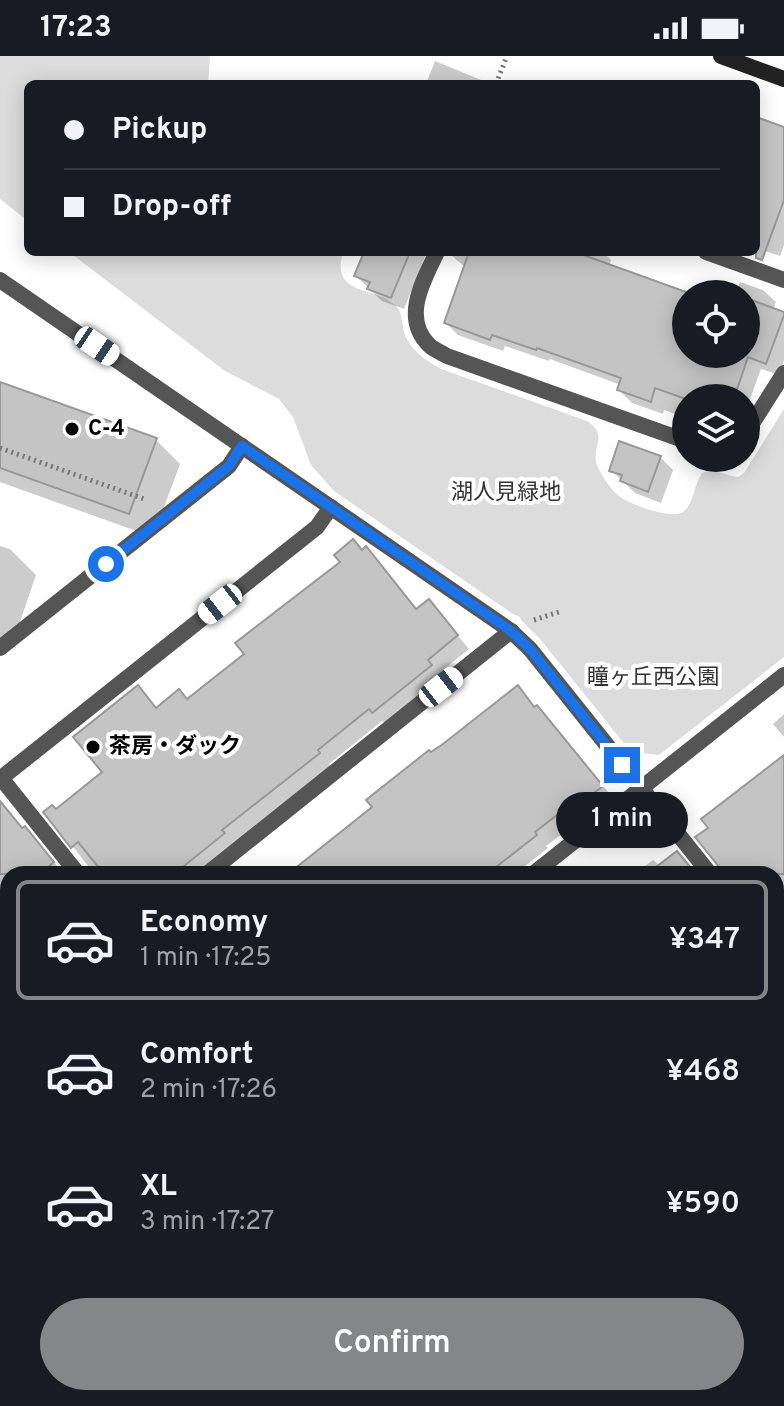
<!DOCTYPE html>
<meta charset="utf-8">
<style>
:root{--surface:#171b24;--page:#20242c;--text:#f1f3f6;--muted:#9ea1a6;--line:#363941;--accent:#858687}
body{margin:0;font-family:Overpass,"Noto Sans JP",sans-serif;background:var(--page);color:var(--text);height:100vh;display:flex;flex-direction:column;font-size:30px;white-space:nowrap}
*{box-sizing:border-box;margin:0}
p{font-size:26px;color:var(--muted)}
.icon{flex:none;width:44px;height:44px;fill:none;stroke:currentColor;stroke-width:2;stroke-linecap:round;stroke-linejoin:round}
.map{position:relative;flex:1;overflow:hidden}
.details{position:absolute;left:0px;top:810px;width:784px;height:540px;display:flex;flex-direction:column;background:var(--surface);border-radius:24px 24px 0 0;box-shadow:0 4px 20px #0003}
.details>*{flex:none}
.guide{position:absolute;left:24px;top:24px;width:736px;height:176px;border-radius:12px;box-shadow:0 4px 20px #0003;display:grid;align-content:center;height:176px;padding:0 40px;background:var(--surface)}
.buttons{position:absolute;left:672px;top:224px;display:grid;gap:16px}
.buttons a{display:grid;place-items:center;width:88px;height:88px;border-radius:50%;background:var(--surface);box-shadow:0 4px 20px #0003;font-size:40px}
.end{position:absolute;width:36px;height:36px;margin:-18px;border:10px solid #1a73e8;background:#fff;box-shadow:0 0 0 4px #fff}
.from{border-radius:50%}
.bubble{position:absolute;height:56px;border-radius:28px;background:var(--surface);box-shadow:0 4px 20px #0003;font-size:26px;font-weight:600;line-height:56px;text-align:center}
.car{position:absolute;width:24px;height:48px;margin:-24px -12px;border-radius:10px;box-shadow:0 0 6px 2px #0007;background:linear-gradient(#fff 24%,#345 0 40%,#fff 0 76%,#345 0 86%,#fff 0)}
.guide b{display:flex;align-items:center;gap:28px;height:76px;font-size:30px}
.guide b+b{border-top:2px solid var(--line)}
.guide i{width:20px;height:20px;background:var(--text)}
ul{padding:14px 0 0;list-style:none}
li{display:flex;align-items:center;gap:24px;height:120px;margin:0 16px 12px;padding:0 24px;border:4px solid transparent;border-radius:12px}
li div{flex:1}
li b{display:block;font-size:30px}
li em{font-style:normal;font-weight:600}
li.active{border-color:var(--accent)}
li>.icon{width:72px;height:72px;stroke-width:1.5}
.button{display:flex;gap:16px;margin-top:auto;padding:16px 40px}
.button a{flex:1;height:92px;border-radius:48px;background:var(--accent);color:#fff;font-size:32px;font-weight:600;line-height:92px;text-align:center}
.status{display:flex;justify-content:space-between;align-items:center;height:56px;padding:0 40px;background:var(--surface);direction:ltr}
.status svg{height:22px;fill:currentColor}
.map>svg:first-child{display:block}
.green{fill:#dcdcdc}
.shadow{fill:#0003}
.building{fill:#c4c4c4;stroke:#999;stroke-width:2}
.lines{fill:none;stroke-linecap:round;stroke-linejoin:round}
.path{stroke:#777;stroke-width:5;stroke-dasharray:2 4;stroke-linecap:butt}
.lane{stroke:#555;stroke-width:16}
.street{stroke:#555;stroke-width:16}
.secondary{stroke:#222;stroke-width:16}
.route{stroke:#1a73e8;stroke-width:10}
.poi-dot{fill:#000;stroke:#fff;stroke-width:3}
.labels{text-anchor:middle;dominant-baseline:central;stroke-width:8;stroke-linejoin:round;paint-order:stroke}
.poi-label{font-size:22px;font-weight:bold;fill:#000;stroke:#fff;text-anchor:start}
.park-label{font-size:22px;fill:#333;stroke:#fff}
</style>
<div class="status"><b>17:23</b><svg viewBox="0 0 49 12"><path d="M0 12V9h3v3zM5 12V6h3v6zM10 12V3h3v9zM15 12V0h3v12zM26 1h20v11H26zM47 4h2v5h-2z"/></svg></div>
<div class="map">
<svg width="784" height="1350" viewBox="0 0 784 1350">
<rect width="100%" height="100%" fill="#fff"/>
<g class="green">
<path d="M0 0H210L208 28H28V165L0 143Z"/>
<path d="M69 196H343C330 241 374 229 396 250 404 258 401 270 405 279 412 296 426 304 441 313L587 365C610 380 590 391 597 409 601 419 611 434 619 440 628 448 673 464 683 456 694 448 694 428 702 417 714 412 725 420 738 421L744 417 784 353V601L659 699 631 696 540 583 521 564 520 561 513 558 334 435 311 409 293 361 279 343 225 315Z"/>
<path d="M225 1342H713L710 1350H226Z"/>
</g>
<g class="shadow">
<path d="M435 5 491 28H426Z"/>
<path d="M756 63 784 72V189L780 200 756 192Z"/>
<path d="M366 196H603L611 204 609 211 686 238V298H746V238H735L740 226 763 234 776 246 773 254 784 258V304L779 319 761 313 746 354V342H686V362L664 354 663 358 632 347 619 334 621 329 550 303 549 305 505 290 503 295 458 279 446 267 466 212 450 198H444L440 203 426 198 404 253 382 245 356 220Z"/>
<path d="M0 328 156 384 180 408 153 481 0 426Z"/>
<path d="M660 401 673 414 661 447 635 437 611 414Z"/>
<path d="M0 490 10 493 36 519 11 592 0 588Z"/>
<path d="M366 492 379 505 418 554 429 545 469 593 439 617 443 622 386 668 382 665 329 708 331 711 212 818H90L89 811 46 757 56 755 105 717 137 631 157 653 188 645 247 598Z"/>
<path d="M517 631 549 664 614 743 591 761 588 758 546 790 548 792 515 818H291L375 751 431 699Z"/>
<path d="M784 658V681L773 668Z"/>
<path d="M784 701V858L776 848V818H736Z"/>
<path d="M25 772 64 818H8V958L0 965V775Z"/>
<path d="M677 797 696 818H635L653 804 660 810Z"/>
<path d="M776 977 784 986V1015L779 1019 784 1025V1146L776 1138Z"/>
<path d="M8 1046V1224L0 1230V1053Z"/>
<path d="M8 1322V1342H171L173 1345 167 1350H0V1328Z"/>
</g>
<g class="building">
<path d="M756 61 784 71V144L762 204 756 202Z"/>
<path d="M364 196H410L391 242 367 233 370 226 354 220Z"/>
<path d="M469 196H575L686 236V298H746V242L784 256V259L766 308 748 301 734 342H683L655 332 651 346 617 334 621 322 537 292 536 294 492 279 490 284 444 267Z"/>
<path d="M0 326 157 382 129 458 0 412Z"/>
<path d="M619 385 661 400 648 436 620 425 622 419 609 415Z"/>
<path d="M353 483 362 494 366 490 416 553 429 543 458 579 428 604 432 609 372 657 369 653 318 694 320 697 222 774 225 777 174 818H104L78 786 71 792 43 756 52 749 56 753 102 716 73 681 138 629 156 652 179 633 187 643 244 598 235 587 340 506 334 499Z"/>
<path d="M518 629 534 651 537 649 603 730 577 750 574 746 535 776 537 779 487 818H288L372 751 366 744 429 694 431 696 443 688Z"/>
<path d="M784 699V818H721L719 811 695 781 708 772 701 763Z"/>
<path d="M0 745 22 772 25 770 54 806 39 818H0Z"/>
<path d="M677 795 696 818H647Z"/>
</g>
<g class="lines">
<g class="path">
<path d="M496 28 507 0"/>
<path d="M0 392 147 444"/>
<path d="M534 564 562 555"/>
</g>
<path class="lane" d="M235 1342 236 1350"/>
<g class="street">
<path d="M437 196C423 225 401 263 430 290 435 294 442 297 447 300L686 385"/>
<path d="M706 196 784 224"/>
<path d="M0 224 511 575 530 593 710 818"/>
<path d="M746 377 784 317"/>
<path d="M0 592 229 410 242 390"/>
<path d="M1 722 78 818"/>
<path d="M0 723 317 471 331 451"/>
<path d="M207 818 511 575"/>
<path d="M533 818 784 619"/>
<path d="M776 883 784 876"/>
<path d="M776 900 784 910"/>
<path d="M0 983 8 977"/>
<path d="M0 1243 8 1237"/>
<path d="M187 1342 188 1350"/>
</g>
<path class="secondary" d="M721 0 784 23"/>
</g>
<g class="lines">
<path class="route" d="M106 508 229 410 242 390 511 575 530 593 622 709"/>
</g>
<g class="poi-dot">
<circle cx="72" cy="373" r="8"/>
<circle cx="93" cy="691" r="8"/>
</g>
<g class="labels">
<g class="poi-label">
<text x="88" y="373">C-4</text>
<text x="109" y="691">茶房・ダック</text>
</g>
<g class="park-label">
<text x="506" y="437">湖人見緑地</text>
<text x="653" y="622">瞳ヶ丘西公園</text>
</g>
</g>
</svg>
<div class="buttons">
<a><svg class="icon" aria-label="locate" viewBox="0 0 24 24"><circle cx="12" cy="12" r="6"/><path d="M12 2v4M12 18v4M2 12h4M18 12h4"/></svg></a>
<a><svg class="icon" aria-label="layers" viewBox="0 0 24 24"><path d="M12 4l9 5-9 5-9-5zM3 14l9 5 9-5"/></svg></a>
</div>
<i class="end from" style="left:106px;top:508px"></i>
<i class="end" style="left:622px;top:709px"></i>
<div class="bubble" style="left:556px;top:736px;width:132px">1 min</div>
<i class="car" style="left:97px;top:290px;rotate:124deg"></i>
<i class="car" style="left:220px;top:548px;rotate:232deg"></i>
<i class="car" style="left:441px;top:631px;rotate:52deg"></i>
<div class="guide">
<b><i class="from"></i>Pickup</b>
<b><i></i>Drop-off</b>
</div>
<section class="details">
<ul>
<li class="active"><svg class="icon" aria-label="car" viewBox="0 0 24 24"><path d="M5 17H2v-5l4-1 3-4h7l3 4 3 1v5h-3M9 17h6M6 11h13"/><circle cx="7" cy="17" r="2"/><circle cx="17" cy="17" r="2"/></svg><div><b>Economy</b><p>1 min · 17:25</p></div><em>¥347</em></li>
<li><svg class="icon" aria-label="car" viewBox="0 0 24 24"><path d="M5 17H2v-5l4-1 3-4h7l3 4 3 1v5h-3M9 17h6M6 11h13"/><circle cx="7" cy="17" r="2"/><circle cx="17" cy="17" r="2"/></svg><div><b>Comfort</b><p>2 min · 17:26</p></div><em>¥468</em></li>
<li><svg class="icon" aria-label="car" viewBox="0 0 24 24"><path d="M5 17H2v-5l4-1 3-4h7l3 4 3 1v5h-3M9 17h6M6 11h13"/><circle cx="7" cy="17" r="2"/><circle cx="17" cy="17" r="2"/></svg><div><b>XL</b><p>3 min · 17:27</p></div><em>¥590</em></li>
</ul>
<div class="button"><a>Confirm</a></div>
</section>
</div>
